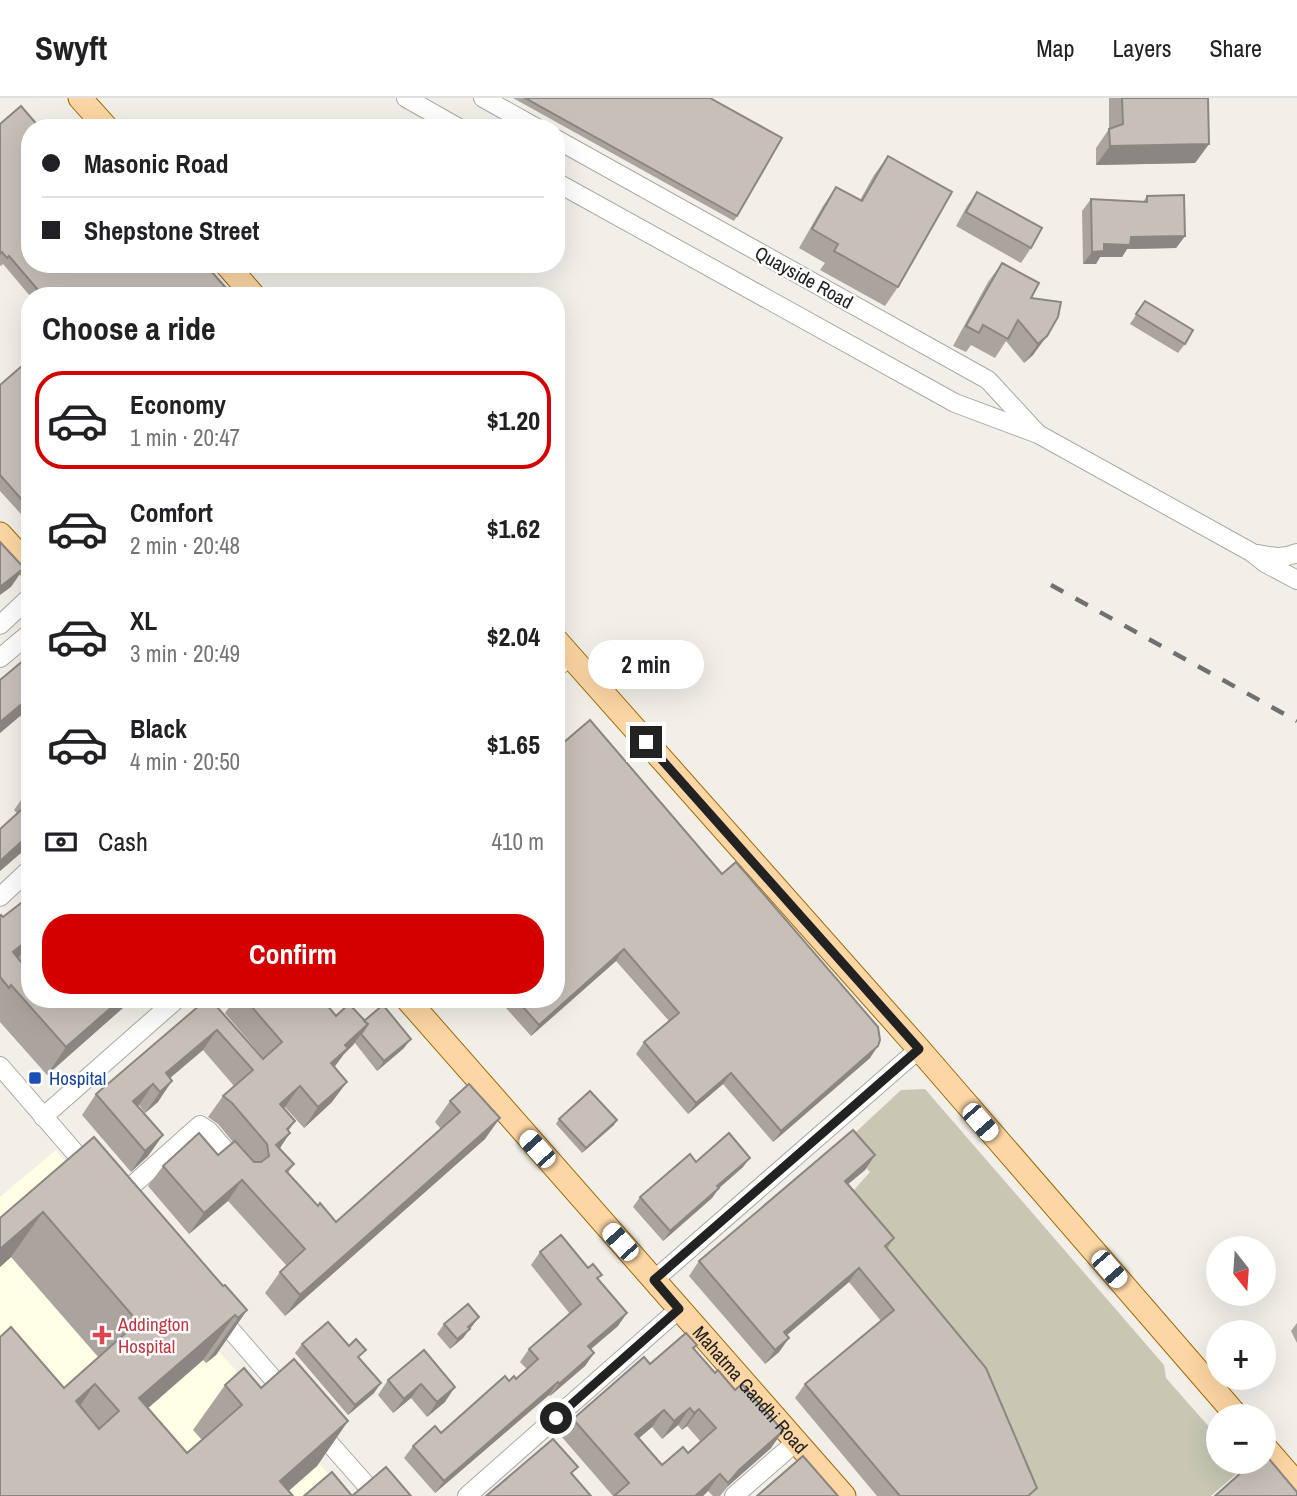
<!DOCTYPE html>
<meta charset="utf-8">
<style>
:root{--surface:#fff;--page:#f6f6f6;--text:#202124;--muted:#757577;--line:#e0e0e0;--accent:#d40000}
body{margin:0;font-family:"Archivo Narrow",sans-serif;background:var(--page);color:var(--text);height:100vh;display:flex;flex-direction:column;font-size:26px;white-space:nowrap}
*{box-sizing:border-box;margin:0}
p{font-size:23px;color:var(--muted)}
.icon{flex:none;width:38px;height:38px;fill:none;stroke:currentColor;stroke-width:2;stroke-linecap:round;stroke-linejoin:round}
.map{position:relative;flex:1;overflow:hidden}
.panel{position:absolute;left:21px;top:189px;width:544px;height:721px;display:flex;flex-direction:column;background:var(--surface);border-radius:28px;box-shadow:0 7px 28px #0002}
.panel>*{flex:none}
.banner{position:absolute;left:21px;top:21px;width:544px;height:154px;border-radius:28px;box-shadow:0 7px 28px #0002;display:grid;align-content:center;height:154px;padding:0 21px;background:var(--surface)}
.needle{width:46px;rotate:163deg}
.buttons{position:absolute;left:1206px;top:1138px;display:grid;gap:14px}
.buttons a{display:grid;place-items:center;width:70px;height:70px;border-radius:50%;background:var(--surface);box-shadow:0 7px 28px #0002;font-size:35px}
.end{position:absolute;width:32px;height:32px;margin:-16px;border:9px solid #222;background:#fff;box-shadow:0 0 0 4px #fff}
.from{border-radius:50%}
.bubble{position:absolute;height:49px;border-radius:24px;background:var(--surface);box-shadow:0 7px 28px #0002;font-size:23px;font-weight:800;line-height:49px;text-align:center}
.car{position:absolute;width:21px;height:42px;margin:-21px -10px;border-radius:9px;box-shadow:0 0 5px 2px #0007;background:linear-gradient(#fff 24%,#345 0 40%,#fff 0 76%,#345 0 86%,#fff 0)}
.banner b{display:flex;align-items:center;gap:24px;height:66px;font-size:26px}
.banner b+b{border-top:2px solid var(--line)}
.banner i{width:18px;height:18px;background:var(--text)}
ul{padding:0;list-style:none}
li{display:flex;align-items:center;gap:21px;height:98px;margin:0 14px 10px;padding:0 7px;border:4px solid transparent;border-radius:28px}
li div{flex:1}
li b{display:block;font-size:26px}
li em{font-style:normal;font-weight:800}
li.active{border-color:var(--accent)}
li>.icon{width:63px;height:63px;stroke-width:1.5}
h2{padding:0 21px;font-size:32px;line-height:84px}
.pay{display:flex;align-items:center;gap:18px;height:77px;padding:0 21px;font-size:26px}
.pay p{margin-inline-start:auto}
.action{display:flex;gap:14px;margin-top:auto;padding:14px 21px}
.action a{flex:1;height:80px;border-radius:28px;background:var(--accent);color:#fff;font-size:28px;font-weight:800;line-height:80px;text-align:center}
header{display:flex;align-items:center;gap:42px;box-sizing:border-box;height:98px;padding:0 35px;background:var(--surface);border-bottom:2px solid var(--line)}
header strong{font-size:33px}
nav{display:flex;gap:38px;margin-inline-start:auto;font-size:24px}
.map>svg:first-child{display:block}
.education{fill:#ffffe5}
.construction{fill:#c7c7b4}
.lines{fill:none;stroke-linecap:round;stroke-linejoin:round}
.minor-casing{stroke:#a9a9a9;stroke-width:20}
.major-casing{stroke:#a06b00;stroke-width:25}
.minor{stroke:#fff;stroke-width:18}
.major{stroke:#fcd6a4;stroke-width:23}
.rail{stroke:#707070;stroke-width:4.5;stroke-dasharray:14 14;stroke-linecap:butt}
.wall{fill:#aba49e;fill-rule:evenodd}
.shaded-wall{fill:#8b8681}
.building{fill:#c7bfb8;stroke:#8b8681;stroke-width:2;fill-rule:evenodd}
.route{stroke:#222;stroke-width:9}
.transit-dot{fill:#1a4fb4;stroke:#fff;stroke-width:2.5}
.health-dot{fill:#e0444e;stroke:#fff;stroke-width:2.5}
.labels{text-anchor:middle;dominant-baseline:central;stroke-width:5;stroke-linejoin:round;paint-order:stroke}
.street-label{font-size:19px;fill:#222;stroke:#fff}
.transit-label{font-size:19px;fill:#164399;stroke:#fff;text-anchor:start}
.health-label{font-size:19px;fill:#be3a42;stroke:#fff;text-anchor:start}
</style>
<header>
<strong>Swyft</strong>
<nav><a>Map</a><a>Layers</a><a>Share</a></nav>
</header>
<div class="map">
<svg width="1297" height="1398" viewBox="0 0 1297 1398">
<rect width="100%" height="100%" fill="#f2efe9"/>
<path class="education" d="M56 1052 188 1219 348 1398H0V1099Z"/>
<path class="construction" d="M925 991 1164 1267 1166 1280 1218 1339V1363H1239L1244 1369 1211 1398H1031L846 1101 870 1074 843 1046 901 992Z"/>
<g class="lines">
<defs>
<g id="minor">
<path d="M406 0 459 30"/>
<path d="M483 0 537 30"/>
<path d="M556 41 988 282 1036 334"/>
<path d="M556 84 955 305 1038 336 1251 454 1265 465 1297 482"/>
<path d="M1258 456C1272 459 1283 461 1297 455"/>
<path d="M0 527 30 499"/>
<path d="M0 560 30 535"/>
<path d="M556 570 571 558"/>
<path d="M0 799 30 771"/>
<path d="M0 968 90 1072"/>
<path d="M43 1019 177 901"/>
<path d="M116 1102 200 1027 209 1033 240 1069"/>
<path d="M654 1182 919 951"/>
<path d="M217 1216 288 1298"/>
<path d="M316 1330 376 1398"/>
<path d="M467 1398 679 1211"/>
<path d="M734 1398 797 1343"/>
</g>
<g id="major">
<path d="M80 0 107 30"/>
<path d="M226 166 254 198"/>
<path d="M0 436 30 469"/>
<path d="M556 542 919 951 1237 1318"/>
<path id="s1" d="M407 901 844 1398"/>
<path d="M1264 1348 1297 1386"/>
</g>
</defs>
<use href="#minor" class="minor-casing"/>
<use href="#major" class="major-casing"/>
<use href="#minor" class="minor"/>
<use href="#major" class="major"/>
<path class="rail" d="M1051 487 1297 623"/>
</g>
<g class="wall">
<path d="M513 0H710L737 118 734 123Z"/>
<path d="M1109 0H1208L1209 46 1195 65 1096 67V50L1109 31Z"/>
<path d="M0 26 30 166 233 198H30L3 166 1 168 0 167Z"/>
<path d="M888 58 898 189 885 208 820 172 825 165 799 150 823 108 836 89 860 102 874 77Z"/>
<path d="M977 94 1031 150 1021 165 956 128 967 108Z"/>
<path d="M1147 98 1185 138 1176 150 1127 151 1122 159H1100L1096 166H1083L1082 113 1091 101 1143 104Z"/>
<path d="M1002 165 1031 200 1061 204 1033 257 1024 265 1006 243 995 260 971 247 966 254 953 248 988 184Z"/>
<path d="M1145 203 1185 246 1178 255 1130 226Z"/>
<path d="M30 261V426L0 393V287Z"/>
<path d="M30 557V619L24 622 20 618 0 635V582Z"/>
<path d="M556 651 870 960 773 1044 723 986 688 1016 636 956 644 944 669 923 616 863 531 938 498 901H556Z"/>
<path d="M30 689V747L0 773V731L17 715 14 712Z"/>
<path d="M30 798V901H133L47 977 0 924V818L3 819Z"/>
<path d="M207 901 263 961H264L225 915 233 904 231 901H322L336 918 364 923 404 950 377 973 355 945 344 956 334 969 332 1004 304 1030 285 1009 284 1010 288 1033 280 1050 294 1066 288 1075 318 1108 336 1124 441 1031 435 1024 450 1003 485 1041 285 1218 265 1195 280 1174 287 1168 228 1103 189 1136 148 1088 163 1068 218 1057 233 1044 218 1026 208 1019 223 998 234 988 203 952 170 980 158 1004 145 1015 139 1007 137 1008 163 1037 148 1058 131 1074 82 1017 96 996Z"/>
<path d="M559 1021 614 1027 582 1055 556 1026Z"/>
<path d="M94 1039 223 1188 247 1212 216 1257 206 1265 203 1262 148 1310 187 1355 202 1342 193 1332 225 1287 261 1290 348 1323 317 1368 288 1393 0 1398 64 1290 99 1260 11 1159 0 1169V1120Z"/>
<path d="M875 1057 865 1072 848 1086 894 1140 887 1151 1031 1398H877L795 1300 805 1286 881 1223 849 1184 787 1237 789 1240 779 1254 765 1266 689 1178 699 1163Z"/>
<path d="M696 1064 743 1069 719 1090 712 1100 663 1143 633 1109 640 1099Z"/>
<path d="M540 1154 598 1182 618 1228 591 1251 594 1255 585 1268 550 1298 549 1297 435 1395 404 1360 413 1348 441 1335 509 1283 516 1281 527 1271 520 1264 529 1251 570 1216 531 1167Z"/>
<path d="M479 1219 463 1240 450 1251 437 1236 444 1226Z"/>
<path d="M1297 1225V1245L1291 1233Z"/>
<path d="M302 1246 360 1261 374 1295 348 1317 295 1255Z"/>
<path d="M697 1247 694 1251 771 1350 727 1389 720 1398H713L708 1393 703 1398H613L561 1338 573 1321 650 1266ZM678 1327 682 1332 687 1328 701 1344 688 1355 662 1367 638 1340 652 1329 662 1341Z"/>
<path d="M424 1252 445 1304 427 1319 411 1300 393 1315 378 1297 388 1282Z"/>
</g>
<g class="shaded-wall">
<path d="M1209 46 1195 65 1096 67 1110 48Z"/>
<path d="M1185 138 1176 150 1127 151 1122 159H1100L1096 166H1083L1092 154 1104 146 1131 139Z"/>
<path d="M1047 238 1033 257 1024 265 1038 246Z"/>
<path d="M24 470 11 489 0 497V489Z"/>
<path d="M30 599V604L20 618 0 635V624Z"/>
<path d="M30 736V747L0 773V763Z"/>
<path d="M30 840V843L16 863 13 854Z"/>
<path d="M624 851 616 863 531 938 539 927Z"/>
<path d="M121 901H133L47 977 66 949Z"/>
<path d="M368 926 353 947 344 956 333 971 316 986 345 947Z"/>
<path d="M217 932 203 952 157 991 166 975Z"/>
<path d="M411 941 404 950 377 973 384 963Z"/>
<path d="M878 948 870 960 773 1044 781 1033Z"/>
<path d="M731 975 723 986 688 1016 696 1005Z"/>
<path d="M172 983 158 1004 145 1015 160 994Z"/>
<path d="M347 984 332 1004 304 1030 318 1009Z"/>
<path d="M153 986 139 1007 119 1024 133 1003Z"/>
<path d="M300 988 285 1009 265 1027 280 1006Z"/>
<path d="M500 1020 485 1041 285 1218 300 1197Z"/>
<path d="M617 1022 614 1027 582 1055 586 1050Z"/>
<path d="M295 1023 282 1042 290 1035 276 1056 275 1049 287 1031Z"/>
<path d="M163 1037 148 1058 131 1074 145 1053Z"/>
<path d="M875 1057 865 1072 835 1097 845 1083Z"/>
<path d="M750 1060 743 1069 710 1098 717 1088Z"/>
<path d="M242 1082 228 1103 189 1136 204 1115Z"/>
<path d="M719 1090 712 1100 663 1143 670 1133Z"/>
<path d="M43 1114 11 1159 0 1169V1151Z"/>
<path d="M859 1170 849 1184 774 1248 784 1234Z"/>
<path d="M247 1212 216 1257 206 1265 238 1220Z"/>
<path d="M627 1215 618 1228 579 1261 588 1248Z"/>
<path d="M235 1217 203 1262 108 1345 139 1300Z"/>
<path d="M479 1219 463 1240 450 1251 468 1229Z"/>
<path d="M789 1240 779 1254 765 1266 775 1252Z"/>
<path d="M594 1255 585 1268 550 1298 559 1286Z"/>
<path d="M558 1284 549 1297 435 1395 444 1383Z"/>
<path d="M381 1285 374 1295 348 1317 355 1307Z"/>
<path d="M95 1286 64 1331 76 1303Z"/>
<path d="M421 1286 411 1300 393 1315 404 1301Z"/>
<path d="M455 1289 445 1304 427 1319 437 1304Z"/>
<path d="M690 1310 678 1327 662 1341 674 1323Z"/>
<path d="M699 1311 687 1328 682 1332 694 1315Z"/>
<path d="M664 1312 652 1329 623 1354 635 1336Z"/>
<path d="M348 1323 317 1368 283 1398 280 1383Z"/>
<path d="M783 1333 771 1350 727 1389 720 1398 739 1372Z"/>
<path d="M720 1376 708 1393 703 1398H695Z"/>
</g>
<g class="building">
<path d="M525 0H710L782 40 737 118Z"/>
<path d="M1122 0H1208L1209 46 1110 48 1109 31 1123 26Z"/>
<path d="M21 8 40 30H30V166H205L233 198H39L36 194 38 192 9 158 7 160 2 154 0 156V26Z"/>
<path d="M888 58 952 94 898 189 834 153 838 146 812 131 836 89 862 103Z"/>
<path d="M977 94 1042 130 1031 150 966 114Z"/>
<path d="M1184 97 1185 138 1131 139 1130 147 1104 146V153L1092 154 1091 101 1147 104V98Z"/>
<path d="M1002 165 1039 185 1031 200 1061 204 1058 219 1047 238 1038 246 1018 222 1008 241 983 227 979 235 966 228Z"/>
<path d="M1145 203 1193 232 1185 246 1136 216Z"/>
<path d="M30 261V411L0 377V287Z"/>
<path d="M0 444 24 470 0 489Z"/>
<path d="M30 557V599L0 624V582Z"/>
<path d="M590 622 722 776 736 764 878 929 880 942 878 948 781 1033 731 975 696 1005 644 944 679 915 624 851 539 927 516 901H556V651Z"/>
<path d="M30 704V736L0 763V731Z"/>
<path d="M30 798V840L13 854 29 874 30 873V901H121L66 949 11 887 9 890 0 879V818L1 817 3 819Z"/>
<path d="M207 901H210L263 961 282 944 245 901H322L336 918 349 906 368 926 345 947 348 950 331 965 347 984 318 1009 300 988 280 1006 295 1023 287 1031 290 1035 276 1047 294 1066 286 1073 318 1108 320 1105 336 1124 460 1014 450 1003 469 986 500 1020 300 1197 280 1174 305 1151 242 1082 204 1115 163 1068 199 1035 218 1057 235 1043 254 1064H261L269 1058 267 1046 232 1005 223 998 253 972 217 932 166 975 172 983 160 994 153 986 133 1003 163 1037 145 1053 96 996Z"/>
<path d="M383 907 411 941 384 963 361 936 368 926 364 923Z"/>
<path d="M590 993 617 1022 586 1050 559 1021Z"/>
<path d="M853 1032 875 1057 845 1083 894 1140 885 1148 986 1270 1037 1390 1028 1398H900L805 1286 894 1212 859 1170 784 1234 789 1240 775 1252 699 1163Z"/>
<path d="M729 1035 750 1060 717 1088 719 1090 670 1133 640 1099 690 1056 696 1064Z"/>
<path d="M94 1039 223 1188 225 1187 247 1212 238 1220 235 1217 139 1300 187 1355 242 1307 225 1287 244 1270 261 1290 294 1261 348 1323 280 1383 293 1398H0V1239L11 1229 64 1290 138 1224 43 1114 0 1151V1120ZM95 1286 119 1313 99 1331 76 1303Z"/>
<path d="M561 1137 588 1170 593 1166 602 1177 597 1180 627 1215 588 1248 594 1255 559 1286 558 1284 444 1383 413 1348 435 1328 441 1335 505 1278 509 1283 514 1278 516 1281 538 1261 529 1251 581 1206 540 1154Z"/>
<path d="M468 1206 479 1219 468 1229 470 1231 457 1241 444 1226Z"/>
<path d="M328 1224 349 1248 356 1241 366 1252 358 1259 381 1285 355 1307 302 1246Z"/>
<path d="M686 1235 697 1247 693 1250 715 1275 718 1272 735 1292 742 1286 783 1333 739 1372 728 1385 720 1376 695 1398H614L629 1385 573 1321 644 1259 650 1266ZM690 1310 694 1315 699 1311 716 1330 688 1355 683 1349 662 1367 635 1336 664 1312 674 1323Z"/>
<path d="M424 1252 455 1289 437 1304 421 1286 404 1301 388 1282Z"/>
<path d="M553 1341 578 1369 571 1375 591 1398H486Z"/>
<path d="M1264 1355 1297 1394V1398H1215L1254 1363H1264Z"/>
<path d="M803 1358 838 1398H757Z"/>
<path d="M386 1369 411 1398H304L332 1374 352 1398Z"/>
</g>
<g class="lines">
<path class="route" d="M556 1320 679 1211 654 1182 919 951 646 644"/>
</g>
<rect class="transit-dot" x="28" y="973" width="14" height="14" rx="3.5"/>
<path class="health-dot" d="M98.5 1226.5h7v7h7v7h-7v7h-7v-7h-7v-7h7z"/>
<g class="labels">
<g class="street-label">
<text transform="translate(804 179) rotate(29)">Quayside Road</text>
<text stroke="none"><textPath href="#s1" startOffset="520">Mahatma Gandhi Road</textPath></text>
</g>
<g class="transit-label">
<text x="49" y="980">Hospital</text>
</g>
<g class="health-label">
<text x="118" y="1226">Addington<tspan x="118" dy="22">Hospital</tspan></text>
</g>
</g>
</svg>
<div class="buttons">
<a><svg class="needle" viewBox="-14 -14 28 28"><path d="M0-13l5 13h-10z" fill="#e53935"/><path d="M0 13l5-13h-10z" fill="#757577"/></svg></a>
<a>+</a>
<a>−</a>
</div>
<i class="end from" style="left:556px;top:1320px"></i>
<i class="end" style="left:646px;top:644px"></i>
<div class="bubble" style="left:588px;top:542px;width:116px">2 min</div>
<i class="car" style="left:980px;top:1024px;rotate:139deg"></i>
<i class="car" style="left:537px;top:1051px;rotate:318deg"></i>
<i class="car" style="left:620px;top:1144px;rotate:318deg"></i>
<i class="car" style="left:1109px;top:1171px;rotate:139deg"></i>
<div class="banner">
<b><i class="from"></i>Masonic Road</b>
<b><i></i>Shepstone Street</b>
</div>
<section class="panel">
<h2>Choose a ride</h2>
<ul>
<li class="active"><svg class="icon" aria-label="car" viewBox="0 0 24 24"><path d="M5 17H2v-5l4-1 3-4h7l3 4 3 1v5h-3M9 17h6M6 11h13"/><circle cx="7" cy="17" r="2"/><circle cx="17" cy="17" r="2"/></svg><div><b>Economy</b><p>1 min · 20:47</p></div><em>$1.20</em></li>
<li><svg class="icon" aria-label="car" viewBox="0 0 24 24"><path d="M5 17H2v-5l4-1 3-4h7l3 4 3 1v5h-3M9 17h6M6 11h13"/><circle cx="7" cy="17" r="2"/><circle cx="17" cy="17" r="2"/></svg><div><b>Comfort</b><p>2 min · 20:48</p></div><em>$1.62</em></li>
<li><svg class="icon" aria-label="car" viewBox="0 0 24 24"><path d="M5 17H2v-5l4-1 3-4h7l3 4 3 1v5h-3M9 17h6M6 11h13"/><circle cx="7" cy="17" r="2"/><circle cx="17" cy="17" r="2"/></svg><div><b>XL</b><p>3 min · 20:49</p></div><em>$2.04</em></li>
<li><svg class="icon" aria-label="car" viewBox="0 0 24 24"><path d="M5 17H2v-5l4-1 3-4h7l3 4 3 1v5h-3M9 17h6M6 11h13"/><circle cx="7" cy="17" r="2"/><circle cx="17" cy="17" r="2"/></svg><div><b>Black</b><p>4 min · 20:50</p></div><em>$1.65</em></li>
</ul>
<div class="pay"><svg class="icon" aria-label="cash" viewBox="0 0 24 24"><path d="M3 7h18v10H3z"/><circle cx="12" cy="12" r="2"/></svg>Cash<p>410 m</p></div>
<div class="action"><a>Confirm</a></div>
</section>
</div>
